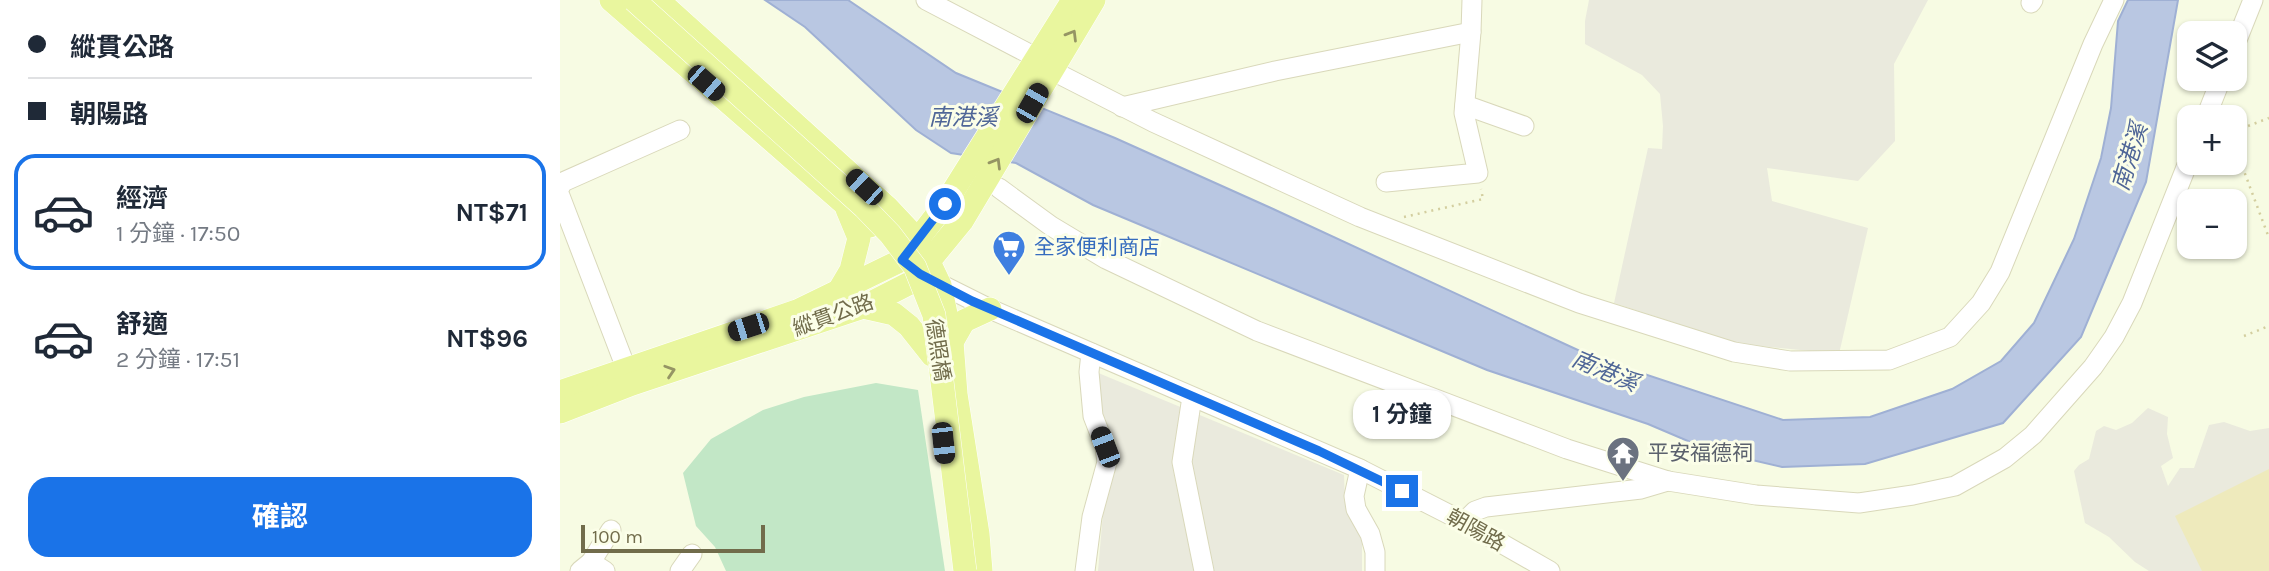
<!DOCTYPE html>
<html lang="zh-TW">
<meta charset="utf-8">
<style>
:root{--surface:#fff;--page:#f6f6f7;--text:#1f2937;--muted:#747a83;--line:#e0e1e3;--accent:#1a73e8}
body{margin:0;font-family:Karla,"Noto Sans TC",sans-serif;background:var(--page);color:var(--text);height:100vh;display:flex;flex-direction:column;font-size:26px;white-space:nowrap}
*{box-sizing:border-box;margin:0}
p{font-size:23px;color:var(--muted)}
.icon{flex:none;width:38px;height:38px;fill:none;stroke:currentColor;stroke-width:2;stroke-linecap:round;stroke-linejoin:round}
.map{position:relative;flex:1;overflow:hidden}
.drawer{display:flex;flex-direction:column;background:var(--surface);width:560px}
.drawer>*{flex:none}
.guide{display:grid;align-content:center;height:154px;padding:0 28px;background:var(--surface)}
.fabs{position:absolute;left:1617px;top:21px;display:grid;gap:14px}
.fabs a{display:grid;place-items:center;width:70px;height:70px;border-radius:14px;background:var(--surface);box-shadow:0 2px 5px #0004;font-size:35px}
.scale{position:absolute;left:21px;bottom:18px;width:184px;box-sizing:border-box;padding-left:7px;border:4px solid #716c4b;border-top:0;font-size:19px;line-height:24px;white-space:nowrap;color:#716c4b;-webkit-text-stroke:5px #fbfee8;paint-order:stroke}
.end{position:absolute;width:32px;height:32px;margin:-16px;border:9px solid #1a73e8;background:#fff;box-shadow:0 0 0 4px #fff}
.from{border-radius:50%}
.bubble{position:absolute;height:49px;border-radius:21px;background:var(--surface);box-shadow:0 2px 5px #0004;font-size:23px;font-weight:700;line-height:49px;text-align:center}
.car{position:absolute;width:21px;height:42px;margin:-21px -10px;border-radius:9px;box-shadow:0 0 5px 2px #0007;background:linear-gradient(#222 24%,#8ab4d8 0 40%,#222 0 76%,#8ab4d8 0 86%,#222 0)}
.guide b{display:flex;align-items:center;gap:24px;height:66px;font-size:26px}
.guide b+b{border-top:2px solid var(--line)}
.guide i{width:18px;height:18px;background:var(--text)}
ul{padding:0;list-style:none}
li{display:flex;align-items:center;gap:21px;height:116px;margin:0 14px 10px;padding:0 14px;border:4px solid transparent;border-radius:21px}
li div{flex:1}
li b{display:block;font-size:26px}
li em{font-style:normal;font-weight:700}
li.current{border-color:var(--accent)}
li>.icon{width:63px;height:63px;stroke-width:1.5}
.action{display:flex;gap:14px;margin-top:auto;padding:14px 28px}
.action a{flex:1;height:80px;border-radius:21px;background:var(--accent);color:#fff;font-size:28px;font-weight:700;line-height:80px;text-align:center}
main{display:flex;flex:1;min-height:0}
.map>svg:first-child{display:block}
.industrial{fill:#eaeadd}
.green{fill:#c2e7c6}
.water{fill:#b9c7e2;stroke:#9fb0d4;stroke-width:2}
.building{fill:#eeeabc}
.lines{fill:none;stroke-linecap:round;stroke-linejoin:round}
.minor-casing{stroke:#d9d8ba;stroke-width:21}
.major-casing{stroke:#fff;stroke-width:24}
.path{stroke:#d3ce9f;stroke-width:2.5;stroke-dasharray:2 5;stroke-linecap:butt}
.minor{stroke:#fff;stroke-width:19}
.major{stroke:#e9f69e;stroke-width:23}
.major-bridge-casing{stroke:#fff;stroke-width:24;stroke-linecap:butt}
.major-bridge{stroke:#e9f69e;stroke-width:23}
.oneway{stroke:#959564}
.route{stroke:#1a73e8;stroke-width:9}
.labels{text-anchor:middle;dominant-baseline:central;stroke-width:6;stroke-linejoin:round;paint-order:stroke}
.shop-label{font-size:21px;fill:#366cbe;stroke:#fbfee8;text-anchor:start}
.street-label{font-size:21px;fill:#716c4b;stroke:#fbfee8}
.worship-label{font-size:21px;fill:#5b616d;stroke:#fbfee8;text-anchor:start}
.water-label{font-size:23px;font-style:italic;fill:#4f6697;stroke:#fbfee8}
</style>
<main>
<section class="drawer">
<div class="guide">
<b><i class="from"></i>縱貫公路</b>
<b><i></i>朝陽路</b>
</div>
<ul>
<li class="current"><svg class="icon" aria-label="car" viewBox="0 0 24 24"><path d="M5 17H2v-5l4-1 3-4h7l3 4 3 1v5h-3M9 17h6M6 11h13"/><circle cx="7" cy="17" r="2"/><circle cx="17" cy="17" r="2"/></svg><div><b>經濟</b><p>1 分鐘 · 17:50</p></div><em>NT$71</em></li>
<li><svg class="icon" aria-label="car" viewBox="0 0 24 24"><path d="M5 17H2v-5l4-1 3-4h7l3 4 3 1v5h-3M9 17h6M6 11h13"/><circle cx="7" cy="17" r="2"/><circle cx="17" cy="17" r="2"/></svg><div><b>舒適</b><p>2 分鐘 · 17:51</p></div><em>NT$96</em></li>
</ul>
<div class="action"><a>確認</a></div>
</section>
<div class="map">
<svg width="1709" height="571" viewBox="0 0 1709 571">
<rect width="100%" height="100%" fill="#f7fbe3"/>
<g class="industrial">
<path d="M1029 0H1368L1334 64 1335 141 1298 181 1207 168 1212 201 1308 228 1279 354 1180 344 1054 303 1088 148 1102 149 1103 126 1100 94 1082 75 1025 44V21Z"/>
<path d="M536 372 784 475 785 503 802 541V571H538L543 513 557 443 544 421Z"/>
<path d="M1588 408 1608 417 1607 434 1613 458 1601 466 1608 486 1620 468H1634L1649 425 1664 422 1690 431 1709 428V571H1589L1575 562 1549 537 1525 523 1514 471 1519 465 1529 459 1536 431 1544 426 1556 430 1572 423Z"/>
</g>
<path class="green" d="M316 383 358 390 385 571H166L155 547 136 526 123 473 151 439 203 410 244 397Z"/>
<path class="water" d="M205 0H288L396 73 555 138 711 208 1033 357 1223 420 1310 417 1392 389 1441 361 1474 323 1514 239 1541 158 1551 108 1558 21 1568 0H1618L1586 182 1521 337 1443 423 1305 464 1222 467 1149 450 1088 424 927 370 533 205 456 163 391 153 356 130 245 27Z"/>
<path class="building" d="M1709 469V571H1642L1615 516Z"/>
<g class="lines">
<defs>
<g id="minor">
<path d="M366 0 477 58"/>
<path d="M1471 3 1473 0"/>
<path d="M1675 45 1693 0"/>
<path d="M491 70 593 122 800 217 1019 303 1174 352 1230 361 1329 360 1390 337 1421 303 1440 272 1533 44 1554 0"/>
<path d="M905 105 964 126"/>
<path d="M562 107 715 71 911 32 912 0"/>
<path d="M1646 117 1661 79"/>
<path d="M826 182 918 173 904 113 911 32"/>
<path d="M0 187 3 182 120 130"/>
<path d="M439 188 491 226 546 259 697 331 1007 449 1108 481 1196 495 1299 503 1353 495 1395 486 1445 458 1473 435 1533 367 1554 337 1572 303 1629 160"/>
<path d="M0 196 66 368"/>
<path d="M372 280 430 309 800 469 904 522 990 571"/>
<path d="M632 397 622 462 644 571"/>
<path d="M800 469 794 496 796 509 810 534 815 552V571"/>
<path d="M904 522 915 511 926 507 1081 489 1108 481"/>
<path d="M31 562 51 530"/>
<path d="M20 571 31 562 45 571"/>
<path d="M120 571 132 554"/>
<path d="M525 571 532 517 547 462 545 447 533 416 529 372 531 353"/>
</g>
<g id="major">
<path d="M51 0 310 226"/>
<path d="M98 0 328 208 359 241 380 285 392 342 396 394 418 534 421 571"/>
<path d="M278 292 291 270 299 238 287 209"/>
<path d="M303 307 334 314 349 326 372 355"/>
<path d="M392 342 404 321 430 309"/>
<path d="M0 392 237 311 342 260 385 204 513 0"/>
<path d="M0 412 72 384 303 307 352 282 402 221 534 0"/>
</g>
</defs>
<use href="#minor" class="minor-casing"/>
<use href="#major" class="major-casing"/>
<g class="path">
<path d="M1675 131 1709 118"/>
<path d="M1675 147 1709 238"/>
<path d="M844 217 923 199 921 189"/>
<path d="M1684 336 1709 326"/>
</g>
<use href="#minor" class="minor"/>
<use href="#major" class="major"/>
<defs>
<path id="major-bridge" d="M74 0 304 207 330 234 355 267 374 315 405 571"/>
</defs>
<use href="#major-bridge" class="major-bridge-casing"/>
<use href="#major-bridge" class="major-bridge"/>
</g>
<defs><path id="oneway-chevron" d="M-2-3.5L2.5 0L-2 3.5" fill="none" stroke-width="1.6" stroke-linecap="round" stroke-linejoin="round" transform="scale(1.75)"/></defs>
<g class="oneway">
<use href="#oneway-chevron" transform="translate(512 35) rotate(-59)"/>
<use href="#oneway-chevron" transform="translate(436 163) rotate(-59)"/>
<use href="#oneway-chevron" transform="translate(110 371) rotate(-18)"/>
</g>
<g class="lines">
<path class="route" d="M385 204 342 260 360 274 412 301 759 451 842 491"/>
</g>
<defs>
<symbol id="supermarket-pin" viewBox="-11 -11 22 30"><path d="M0 17L-7.5 6A9.5 9.5 0 1 1 7.5 6Z" fill="#3f7fe0" stroke="#fbfee8"/><path d="M-6-5.5h2.5l.6 2H6L4.5 2H-2.5L-4.4-4H-6ZM-1.5 3.2a1.3 1.3 0 1 0 .1 0ZM3 3.2a1.3 1.3 0 1 0 .1 0Z" fill="#fff"/></symbol>
<symbol id="temple-pin" viewBox="-11 -11 22 30"><path d="M0 17L-7.5 6A9.5 9.5 0 1 1 7.5 6Z" fill="#6b7280" stroke="#fbfee8"/><path d="M0-6L5-2H3V0L6.5 2.5H4V6H1.5V3h-3V6H-4V2.5H-6.5L-3 0V-2H-5Z" fill="#fff"/></symbol>
</defs>
<g fill-rule="evenodd">
<use href="#supermarket-pin" x="430" y="228" width="38" height="52"/>
<use href="#temple-pin" x="1044" y="434" width="38" height="52"/>
</g>
<g class="labels">
<g class="shop-label">
<text x="474" y="247">全家便利商店</text>
</g>
<g class="street-label">
<text transform="translate(273 315) rotate(-20)">縱貫公路</text>
<text transform="translate(378 350) rotate(81)">德照橋</text>
<text transform="translate(916 530) rotate(29)">朝陽路</text>
</g>
<g class="worship-label">
<text x="1088" y="453">平安福德祠</text>
</g>
<g class="water-label">
<text x="403" y="117">南港溪</text>
<text transform="translate(1570 157) rotate(-73)">南港溪</text>
<text transform="translate(1045 371) rotate(23)">南港溪</text>
</g>
</g>
</svg>
<div class="fabs">
<a><svg class="icon" aria-label="layers" viewBox="0 0 24 24"><path d="M12 4l9 5-9 5-9-5zM3 14l9 5 9-5"/></svg></a>
<a>+</a>
<a>−</a>
</div>
<div class="scale">100 m</div>
<i class="end from" style="left:385px;top:204px"></i>
<i class="end" style="left:842px;top:491px"></i>
<div class="bubble" style="left:793px;top:390px;width:98px">1 分鐘</div>
<i class="car" style="left:146px;top:83px;rotate:131deg"></i>
<i class="car" style="left:472px;top:103px;rotate:30deg"></i>
<i class="car" style="left:304px;top:187px;rotate:313deg"></i>
<i class="car" style="left:188px;top:327px;rotate:252deg"></i>
<i class="car" style="left:383px;top:443px;rotate:174deg"></i>
<i class="car" style="left:545px;top:447px;rotate:339deg"></i>
</div>
</main>
